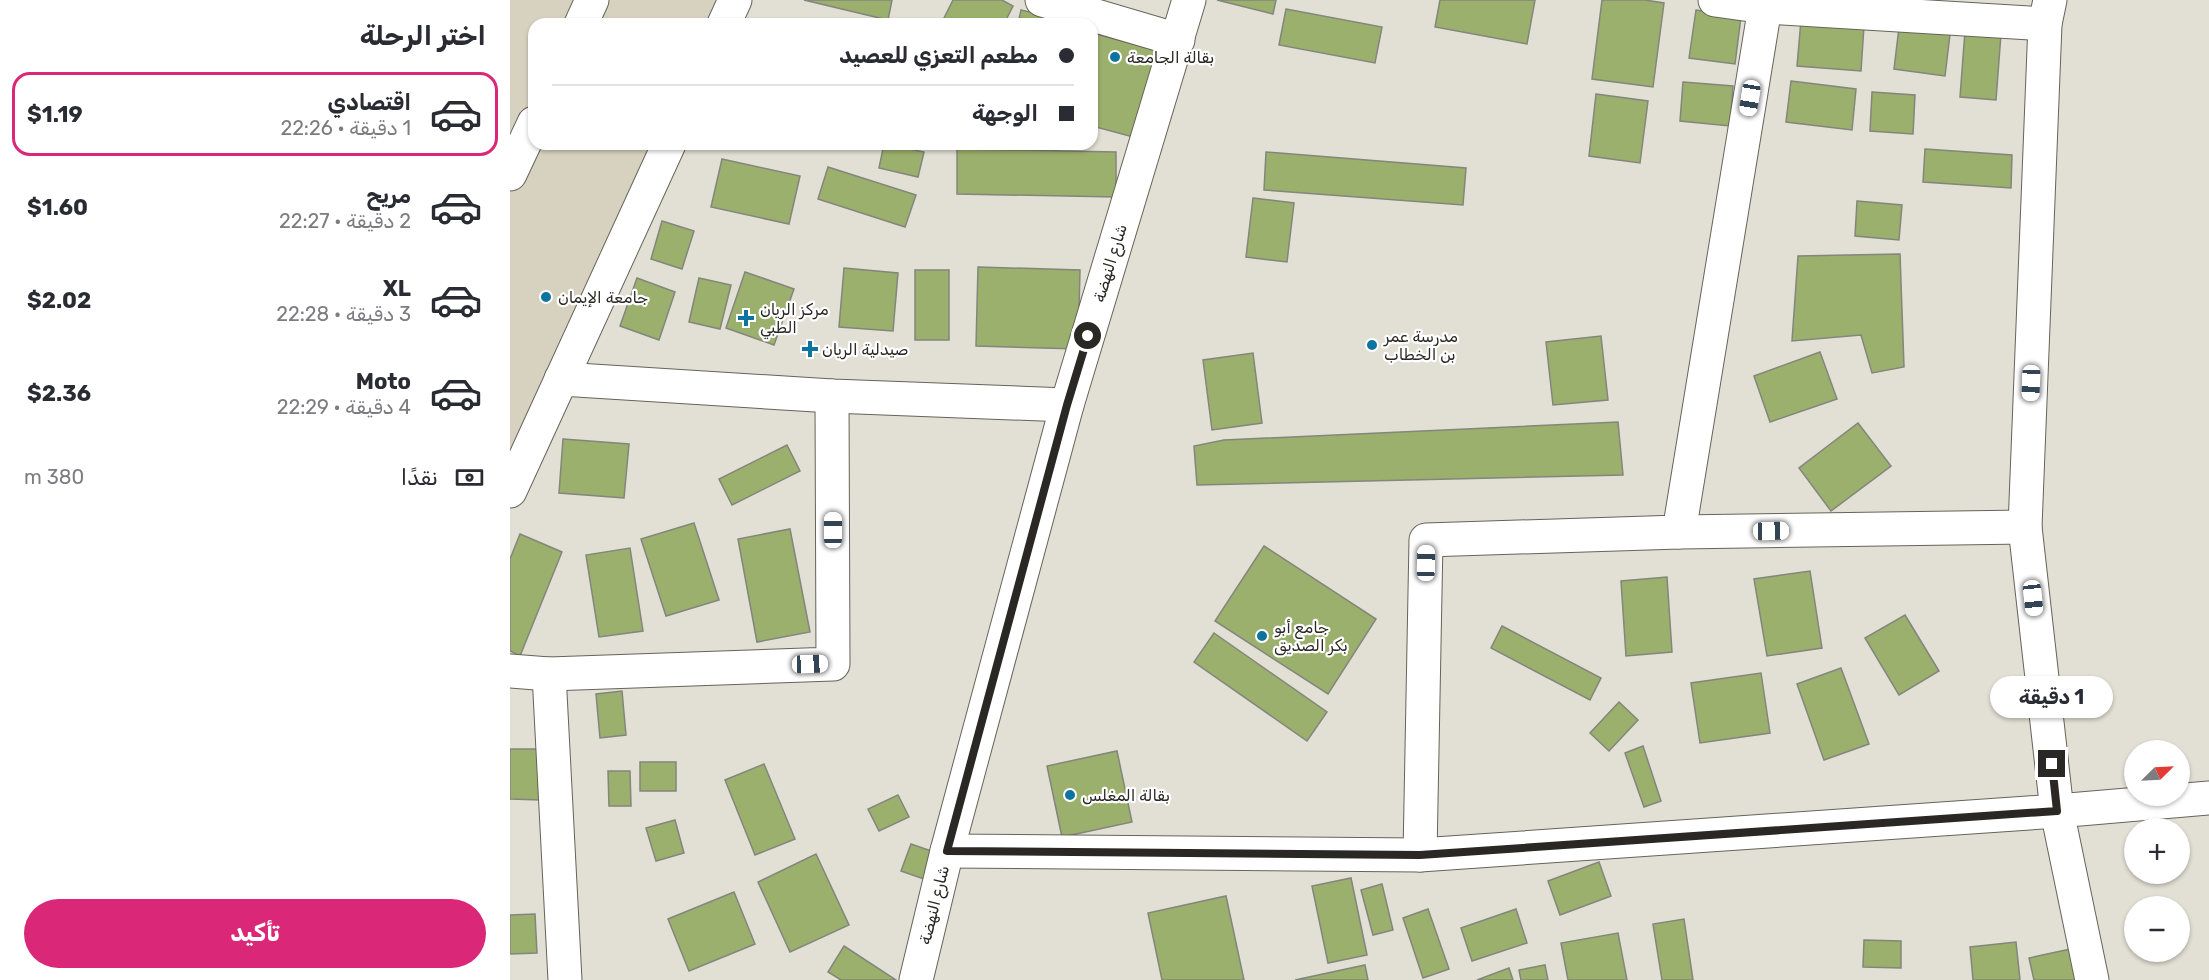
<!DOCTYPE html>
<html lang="ar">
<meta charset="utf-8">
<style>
:root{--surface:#fff;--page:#f7f7f7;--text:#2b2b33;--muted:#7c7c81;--line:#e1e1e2;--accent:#db2777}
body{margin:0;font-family:Rubik,"Noto Naskh Arabic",sans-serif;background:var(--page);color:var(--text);direction:rtl;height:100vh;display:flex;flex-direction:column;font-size:22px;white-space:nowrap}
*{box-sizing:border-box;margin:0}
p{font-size:20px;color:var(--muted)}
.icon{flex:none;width:33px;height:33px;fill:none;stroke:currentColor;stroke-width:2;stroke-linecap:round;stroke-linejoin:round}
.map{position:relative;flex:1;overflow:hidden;direction:ltr}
.side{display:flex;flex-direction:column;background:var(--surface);width:510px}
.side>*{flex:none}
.top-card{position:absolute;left:18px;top:18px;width:570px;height:132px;border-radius:18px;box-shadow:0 2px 4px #0004;direction:rtl;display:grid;align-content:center;height:132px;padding:0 24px;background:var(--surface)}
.needle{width:39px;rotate:66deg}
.tools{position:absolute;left:1614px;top:740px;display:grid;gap:12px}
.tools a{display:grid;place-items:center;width:66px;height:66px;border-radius:50%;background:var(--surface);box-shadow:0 2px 4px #0004;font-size:30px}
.end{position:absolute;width:27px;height:27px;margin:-14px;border:8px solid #292824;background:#fff;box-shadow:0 0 0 3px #fff}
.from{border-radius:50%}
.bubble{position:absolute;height:42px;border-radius:21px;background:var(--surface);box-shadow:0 2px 4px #0004;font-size:20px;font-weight:700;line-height:42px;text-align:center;direction:rtl}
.car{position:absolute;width:18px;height:36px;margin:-18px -9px;border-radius:8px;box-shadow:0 0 4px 2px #0007;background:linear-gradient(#fff 24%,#345 0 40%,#fff 0 76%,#345 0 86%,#fff 0)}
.top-card b{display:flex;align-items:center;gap:21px;height:57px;font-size:22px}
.top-card b+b{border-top:2px solid var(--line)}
.top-card i{width:15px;height:15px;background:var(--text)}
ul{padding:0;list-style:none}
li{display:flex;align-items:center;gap:18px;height:84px;margin:0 12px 9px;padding:0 12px;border:3px solid transparent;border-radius:18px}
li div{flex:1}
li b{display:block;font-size:22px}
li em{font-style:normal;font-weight:700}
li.current{border-color:var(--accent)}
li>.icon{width:54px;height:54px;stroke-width:1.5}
h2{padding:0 24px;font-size:27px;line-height:72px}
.pay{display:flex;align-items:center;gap:15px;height:66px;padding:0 24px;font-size:22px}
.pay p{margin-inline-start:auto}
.button{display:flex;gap:12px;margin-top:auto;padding:12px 24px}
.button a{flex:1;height:69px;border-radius:36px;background:var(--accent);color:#fff;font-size:24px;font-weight:700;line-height:69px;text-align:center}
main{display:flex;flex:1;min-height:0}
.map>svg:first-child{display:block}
.built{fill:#d7d2c0}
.building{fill:#9cb06d;stroke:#82867c;stroke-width:1.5}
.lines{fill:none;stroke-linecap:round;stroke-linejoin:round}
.minor-casing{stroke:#66635a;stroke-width:35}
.minor{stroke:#fff;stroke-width:33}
.route{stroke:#292824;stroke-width:8}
.poi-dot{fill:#0d739f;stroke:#fff;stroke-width:2}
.labels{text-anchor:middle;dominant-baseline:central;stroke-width:4.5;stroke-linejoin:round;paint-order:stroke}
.poi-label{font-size:16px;fill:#292824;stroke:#fff;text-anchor:start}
.street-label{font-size:16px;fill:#292824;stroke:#fff}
</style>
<main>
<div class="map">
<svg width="1699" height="980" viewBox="0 0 1699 980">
<rect width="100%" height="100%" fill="#e2dfd4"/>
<path class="built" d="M0 0H210L199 24H24V144H143L0 450Z"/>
<g class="building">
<path d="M294 0H382L378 20Z"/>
<path d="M443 0H492L503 6 494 24H431Z"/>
<path d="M707 0H766L763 14Z"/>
<path d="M930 0H1025L1017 44 925 27Z"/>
<path d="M1092 0H1135L1154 3 1143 87 1082 79Z"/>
<path d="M776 9 872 27 865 63 769 45Z"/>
<path d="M511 10 549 19 548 24H508Z"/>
<path d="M1186 10 1231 17 1225 64 1179 58Z"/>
<path d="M1390 19 1441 26 1435 76 1384 69Z"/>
<path d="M1291 20 1354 26 1351 71 1287 66Z"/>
<path d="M1455 31 1491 34 1486 100 1450 97Z"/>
<path d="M582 33 653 52 631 139 582 126Z"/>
<path d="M1281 81 1346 89 1342 130 1276 122Z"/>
<path d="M1173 82 1223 86 1220 126 1170 121Z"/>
<path d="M1362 92 1405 95 1403 134 1360 131Z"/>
<path d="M1086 94 1138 101 1130 163 1079 156Z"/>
<path d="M374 144 414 152 408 177 369 168Z"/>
<path d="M447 149 606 152V197L447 194Z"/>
<path d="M1415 149 1502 155 1501 188 1413 182Z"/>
<path d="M756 152 956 168 953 205 754 190Z"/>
<path d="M212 159 290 176 279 224 201 207Z"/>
<path d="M318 167 406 195 395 227 308 199Z"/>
<path d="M743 198 784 203 777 262 736 257Z"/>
<path d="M1347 201 1392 205 1389 240 1345 236Z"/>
<path d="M152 221 184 231 172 269 141 259Z"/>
<path d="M1390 254 1394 367 1362 373 1351 335 1282 341 1288 256Z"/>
<path d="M468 267 570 270 568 349 466 346Z"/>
<path d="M334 268 388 273 383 331 329 327Z"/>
<rect x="405" y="270" width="34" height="70"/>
<path d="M235 272 284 289 264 345 216 328Z"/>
<path d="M127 278 165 292 149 340 110 326Z"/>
<path d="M189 278 221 285 210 329 179 322Z"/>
<path d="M1091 336 1098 400 1043 405 1036 342Z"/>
<path d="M1310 352 1327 399 1260 422 1244 376Z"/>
<path d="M743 353 752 423 702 430 693 360Z"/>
<path d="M1108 422 1113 475 687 485 684 446 714 440Z"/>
<path d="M1348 423 1381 466 1321 511 1289 468Z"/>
<path d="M53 439 119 444 114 498 49 493Z"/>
<path d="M277 445 290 471 222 505 209 479Z"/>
<path d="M184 523 209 600 156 616 131 539Z"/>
<path d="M280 529 300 632 247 642 228 539Z"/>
<path d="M10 534 52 552 10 656 0 651V559Z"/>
<path d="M754 546 866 619 818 694 705 621Z"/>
<path d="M120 548 133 631 89 637 76 555Z"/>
<path d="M1300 571 1312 648 1257 656 1244 579Z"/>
<path d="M1157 577 1162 652 1116 656 1111 581Z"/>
<path d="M1395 615 1429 671 1389 695 1355 638Z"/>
<path d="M992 626 1091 678 1080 700 981 648Z"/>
<path d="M704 633 817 712 797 741 684 662Z"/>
<path d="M1331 668 1359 744 1314 760 1287 684Z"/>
<path d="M1251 673 1260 733 1190 743 1181 683Z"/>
<path d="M112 691 116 735 90 738 86 694Z"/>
<path d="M1109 702 1128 720 1099 751 1080 733Z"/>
<path d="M1133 746 1151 801 1134 807 1115 753Z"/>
<path d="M0 749H31L30 800 0 799Z"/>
<path d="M607 751 622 822 552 837 537 766Z"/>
<rect x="130" y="762" width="36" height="29"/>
<path d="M254 764 285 839 245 855 215 780Z"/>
<path d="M98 771H120L121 806H99Z"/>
<path d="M388 795 399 817 369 831 358 809Z"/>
<path d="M165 820 174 853 146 861 136 828Z"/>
<path d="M401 844 427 853 417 880 391 871Z"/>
<path d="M306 854 339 925 280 952 248 882Z"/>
<path d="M1089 862 1101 896 1050 915 1038 881Z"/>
<path d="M841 878 857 955 818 963 802 886Z"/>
<path d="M872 884 883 930 863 935 851 890Z"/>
<path d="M224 892 245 944 179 971 158 919Z"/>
<path d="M716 896 734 980H652L638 913Z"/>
<path d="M918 909 939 969 913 978 893 918Z"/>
<path d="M1006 909 1017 943 962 961 951 928Z"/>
<path d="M25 914 27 953 0 954V915Z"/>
<path d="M1174 919 1183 980H1152L1143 924Z"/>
<path d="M1108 933 1117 980H1058L1051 943Z"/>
<path d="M1354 940 1391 941V968L1353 967Z"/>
<path d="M1506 942 1510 980H1463L1460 947Z"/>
<path d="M334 946 386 980H331L318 972Z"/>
<path d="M1570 947 1578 980H1524L1519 958Z"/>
<path d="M855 965 858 980H785Z"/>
<path d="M1035 965 1038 980H1011L1009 970Z"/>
<path d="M999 968 1003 980H967Z"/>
</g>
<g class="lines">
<defs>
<g id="minor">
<path d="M532 0 668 40"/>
<path d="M1205 0 1255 7 1535 24"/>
<path d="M1540 0 1535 24 1515 527 1547 811 1582 980"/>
<path d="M71 24 82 0"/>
<path d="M214 24 225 0"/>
<path d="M0 174 24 123"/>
<path d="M51 379 322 396 557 405"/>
<path d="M0 491 159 144"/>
<path d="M1169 532 1255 7"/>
<path d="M0 671 39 674 323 664 322 396"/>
<path d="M39 674 55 980"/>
<path d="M437 851 910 855 1547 811 1699 798"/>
<path d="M910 855 916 540 1169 532 1515 527"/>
<path d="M406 980 437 851 557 405 679 0"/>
</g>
</defs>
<use href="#minor" class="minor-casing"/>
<use href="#minor" class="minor"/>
</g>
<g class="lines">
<path class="route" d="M578 336 557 405 437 851 910 855 1547 811 1542 764"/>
</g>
<g class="poi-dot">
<circle cx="605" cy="57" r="6"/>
<circle cx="36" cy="297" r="6"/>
<path d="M233 309h6v6h6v6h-6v6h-6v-6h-6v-6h6z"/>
<circle cx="862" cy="345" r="6"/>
<path d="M297 340h6v6h6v6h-6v6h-6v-6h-6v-6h6z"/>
<circle cx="752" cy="636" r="6"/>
<circle cx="560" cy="795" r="6"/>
</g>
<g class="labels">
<g class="poi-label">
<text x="617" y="57">بقالة الجامعة</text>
<text x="48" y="297">جامعة الإيمان</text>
<text x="250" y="309">مركز الريان<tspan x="250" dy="18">الطبي</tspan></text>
<text x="874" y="336">مدرسة عمر<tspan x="874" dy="18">بن الخطاب</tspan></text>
<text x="312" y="349">صيدلية الريان</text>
<text x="764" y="627">جامع أبو<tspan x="764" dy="18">بكر الصديق</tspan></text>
<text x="572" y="795">بقالة المغلس</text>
</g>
<g class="street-label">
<text transform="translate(600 263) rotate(-73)">شارع النهضة</text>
<text transform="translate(424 905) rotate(-76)">شارع النهضة</text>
</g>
</g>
</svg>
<div class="tools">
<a><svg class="needle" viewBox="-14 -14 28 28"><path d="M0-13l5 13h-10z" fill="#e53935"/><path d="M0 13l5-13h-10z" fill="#7c7c81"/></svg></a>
<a>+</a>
<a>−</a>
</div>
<i class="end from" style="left:578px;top:336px"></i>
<i class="end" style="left:1542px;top:764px"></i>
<div class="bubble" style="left:1480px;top:676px;width:123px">1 دقيقة</div>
<i class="car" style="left:1240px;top:98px;rotate:189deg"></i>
<i class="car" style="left:1521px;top:383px;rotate:182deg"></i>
<i class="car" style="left:323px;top:530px;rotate:0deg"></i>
<i class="car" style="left:1261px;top:531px;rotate:89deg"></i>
<i class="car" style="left:916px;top:563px;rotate:1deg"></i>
<i class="car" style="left:1523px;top:598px;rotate:174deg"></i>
<i class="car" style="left:300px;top:664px;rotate:88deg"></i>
<div class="top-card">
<b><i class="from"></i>مطعم التعزي للعصيد</b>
<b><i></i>الوجهة</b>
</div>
</div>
<section class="side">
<h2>اختر الرحلة</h2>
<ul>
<li class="current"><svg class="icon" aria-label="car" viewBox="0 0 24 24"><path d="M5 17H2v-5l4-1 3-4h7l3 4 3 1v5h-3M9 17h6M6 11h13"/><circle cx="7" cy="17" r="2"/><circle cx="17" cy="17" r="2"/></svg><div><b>اقتصادي</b><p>1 دقيقة · 22:26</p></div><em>$1.19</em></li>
<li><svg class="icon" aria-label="car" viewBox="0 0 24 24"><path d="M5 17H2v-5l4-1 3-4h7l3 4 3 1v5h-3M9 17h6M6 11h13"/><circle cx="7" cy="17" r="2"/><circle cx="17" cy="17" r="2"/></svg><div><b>مريح</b><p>2 دقيقة · 22:27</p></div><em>$1.60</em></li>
<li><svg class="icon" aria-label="car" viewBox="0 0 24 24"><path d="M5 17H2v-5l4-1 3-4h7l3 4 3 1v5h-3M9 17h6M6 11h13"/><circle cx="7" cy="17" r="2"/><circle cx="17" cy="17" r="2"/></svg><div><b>XL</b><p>3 دقيقة · 22:28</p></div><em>$2.02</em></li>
<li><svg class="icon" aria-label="car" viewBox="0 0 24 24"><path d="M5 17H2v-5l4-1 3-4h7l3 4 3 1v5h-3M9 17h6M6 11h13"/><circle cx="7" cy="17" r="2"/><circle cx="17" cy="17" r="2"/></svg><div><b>Moto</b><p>4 دقيقة · 22:29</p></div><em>$2.36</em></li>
</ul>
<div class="pay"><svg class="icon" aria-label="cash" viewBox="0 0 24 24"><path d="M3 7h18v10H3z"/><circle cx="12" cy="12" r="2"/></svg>نقدًا<p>380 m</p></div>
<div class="button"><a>تأكيد</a></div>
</section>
</main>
